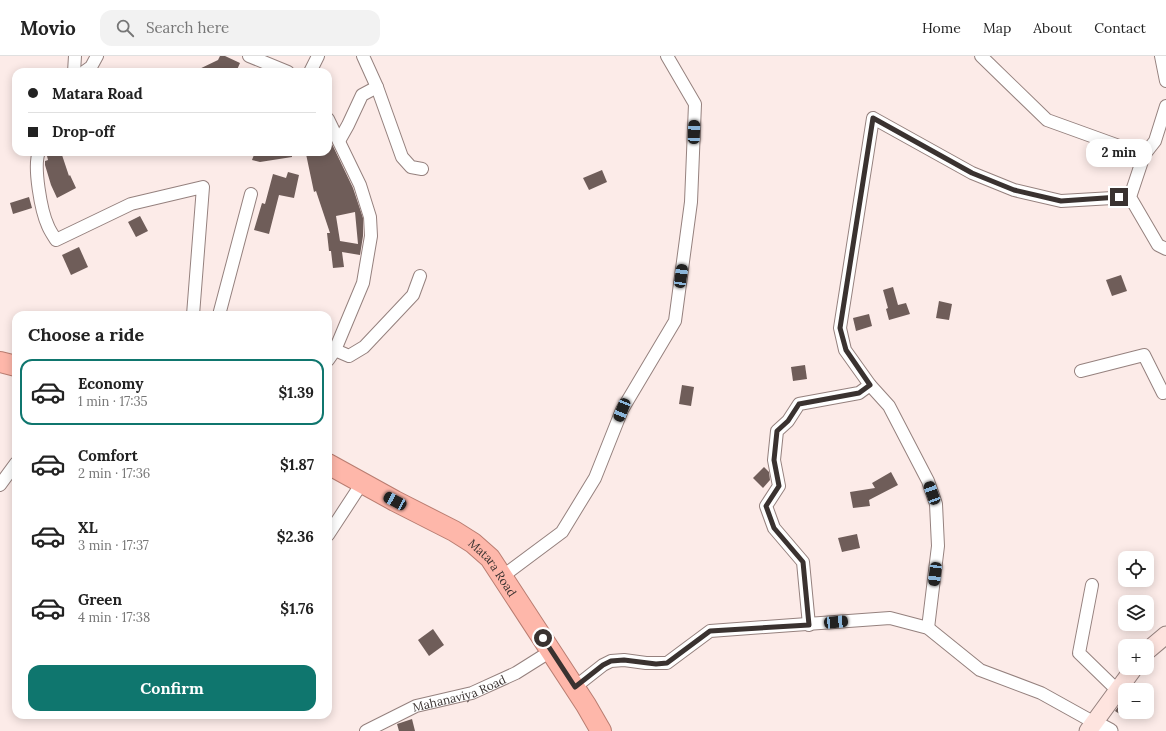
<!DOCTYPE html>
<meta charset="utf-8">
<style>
:root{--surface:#fff;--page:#f2f2f2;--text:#222;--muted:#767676;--line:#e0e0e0;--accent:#0f766e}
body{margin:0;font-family:Lora,serif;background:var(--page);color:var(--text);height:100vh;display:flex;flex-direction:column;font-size:15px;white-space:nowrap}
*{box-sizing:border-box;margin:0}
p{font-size:13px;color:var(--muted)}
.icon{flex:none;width:22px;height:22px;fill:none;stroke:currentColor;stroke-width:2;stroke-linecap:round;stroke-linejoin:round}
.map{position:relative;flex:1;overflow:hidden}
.details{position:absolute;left:12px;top:255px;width:320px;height:408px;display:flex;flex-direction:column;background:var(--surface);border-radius:12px;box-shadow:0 2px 10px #0003}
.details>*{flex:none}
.banner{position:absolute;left:12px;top:12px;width:320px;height:88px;border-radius:12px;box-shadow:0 2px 10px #0003;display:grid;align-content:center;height:88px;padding:0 16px;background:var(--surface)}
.fabs{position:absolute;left:1118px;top:495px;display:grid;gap:8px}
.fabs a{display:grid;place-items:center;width:36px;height:36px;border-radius:8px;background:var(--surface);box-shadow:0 2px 10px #0003;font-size:20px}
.end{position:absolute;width:18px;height:18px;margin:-9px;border:5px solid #3a3230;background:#fff;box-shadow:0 0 0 2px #fff}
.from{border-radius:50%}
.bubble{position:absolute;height:28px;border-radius:12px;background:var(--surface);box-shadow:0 2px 10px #0003;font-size:13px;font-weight:700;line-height:28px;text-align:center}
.car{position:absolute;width:12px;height:24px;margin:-12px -6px;border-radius:5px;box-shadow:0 0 3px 1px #0007;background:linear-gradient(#222 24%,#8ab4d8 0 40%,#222 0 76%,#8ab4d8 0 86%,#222 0)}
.banner b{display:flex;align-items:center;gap:14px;height:38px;font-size:15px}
.banner b+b{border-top:1px solid var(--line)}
.banner i{width:10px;height:10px;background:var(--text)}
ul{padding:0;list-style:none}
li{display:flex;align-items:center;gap:12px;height:66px;margin:0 8px 6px;padding:0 8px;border:2px solid transparent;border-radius:12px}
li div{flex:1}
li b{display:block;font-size:15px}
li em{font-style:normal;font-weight:700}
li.selected{border-color:var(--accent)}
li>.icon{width:36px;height:36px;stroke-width:1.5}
h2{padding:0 16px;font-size:18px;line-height:48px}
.cta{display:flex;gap:8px;margin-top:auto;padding:8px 16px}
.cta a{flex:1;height:46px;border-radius:12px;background:var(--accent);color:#fff;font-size:16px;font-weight:700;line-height:46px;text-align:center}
header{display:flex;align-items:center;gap:24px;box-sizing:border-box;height:56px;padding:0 20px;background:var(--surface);border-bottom:1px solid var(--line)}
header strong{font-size:19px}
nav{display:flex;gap:22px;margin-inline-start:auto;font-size:14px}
.search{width:280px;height:36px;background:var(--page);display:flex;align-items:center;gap:10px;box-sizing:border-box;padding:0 14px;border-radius:12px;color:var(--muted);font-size:15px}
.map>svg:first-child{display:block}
.building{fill:#6f5d59;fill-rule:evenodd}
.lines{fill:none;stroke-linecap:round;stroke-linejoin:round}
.minor-casing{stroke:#95817e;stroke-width:14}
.tertiary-casing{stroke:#95817e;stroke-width:17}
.secondary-casing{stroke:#95817e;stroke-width:19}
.trunk-casing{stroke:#b97d71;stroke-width:22}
.minor{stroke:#fff;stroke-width:12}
.tertiary{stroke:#fff;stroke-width:15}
.secondary{stroke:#fee4df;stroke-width:17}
.trunk{stroke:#feb7aa;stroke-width:20}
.route{stroke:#3a3230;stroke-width:5}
.labels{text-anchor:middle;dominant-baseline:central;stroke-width:4;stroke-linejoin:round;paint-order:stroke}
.street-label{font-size:12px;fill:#3a3230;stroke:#fdfdfd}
</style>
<header>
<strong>Movio</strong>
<div class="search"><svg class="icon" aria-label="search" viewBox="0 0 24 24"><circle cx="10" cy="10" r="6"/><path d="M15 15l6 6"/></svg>Search here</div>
<nav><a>Home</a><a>Map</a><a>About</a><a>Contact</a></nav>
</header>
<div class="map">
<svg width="1166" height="675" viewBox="0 0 1166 675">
<rect width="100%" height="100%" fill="#fcebe8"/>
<g class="building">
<path d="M220 0H225L240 7 236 16H193L218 4Z"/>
<path d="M331 86 353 132 363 162V180L360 199 342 196 344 211 333 212 331 195H329L327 177H330L316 135 314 136 306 98 317 96H328V87ZM355 156 358 188 340 185 336 160Z"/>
<path d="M46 96H61L69 120 70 119 76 132 57 142 51 129 45 109V105L48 104Z"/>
<path d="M255 96H292V101L260 106 252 104Z"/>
<path d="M602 114 607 126 589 134 583 122Z"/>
<path d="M288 116 299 119 294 142 279 139 269 178 254 174 262 147 265 148 273 118 286 122Z"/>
<path d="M29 141 32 152 13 158 10 147Z"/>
<path d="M140 160 148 175 136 181 128 166Z"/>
<path d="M79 191 88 211 71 219 62 199Z"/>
<path d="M1121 219 1127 235 1112 240 1106 224Z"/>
<path d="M893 231 898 249 906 247 910 258 889 264 886 253 888 252 883 234Z"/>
<path d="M939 245 952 248 949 264 936 262Z"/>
<path d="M869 258 872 270 856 275 853 262Z"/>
<path d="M805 309 807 323 793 325 791 311Z"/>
<path d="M682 329 694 331 691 350 679 348Z"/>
<path d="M764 411 769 416 770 424 763 432 753 422Z"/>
<path d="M891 416 898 429 869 444 870 450 853 452 850 436 875 432 872 427Z"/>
<path d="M857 478 860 492 842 496 838 482Z"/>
<path d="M433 573 444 589 429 600 418 584Z"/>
<path d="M1125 641V652L1121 659 1115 655Z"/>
<path d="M412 663 415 675H399L397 668Z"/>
</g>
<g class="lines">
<defs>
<g id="minor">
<path d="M249 0 288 16"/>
<path d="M363 0 377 31 402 101 411 111 422 113"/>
<path d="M981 0 1047 64 1144 99"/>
<path d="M1161 0 1166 25"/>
<path d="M74 16 75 0"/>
<path d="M84 16 91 11 97 0"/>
<path d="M310 16 318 0"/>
<path d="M1166 50 1155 85 1144 99 1130 141 1158 189 1166 193"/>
<path d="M328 63 360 129 370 161 371 180 363 227 335 294 328 304"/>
<path d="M339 85 348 69 362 39 377 31"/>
<path d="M39 96C33 110 41 155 48 170 50 175 53 179 56 184L131 148 203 131 193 259"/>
<path d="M219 259 251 138"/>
<path d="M335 294 349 300 364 291 413 239 420 220"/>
<path d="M1081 315 1144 299 1163 337 1166 336"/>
<path d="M0 429 16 407"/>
<path d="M328 479 362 427"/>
<path d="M503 520 562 476 595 422 622 354 675 265 691 146 695 48 667 0"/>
<path d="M1092 529 1079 597 1117 634"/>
<path d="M809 569 803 506 774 472 766 450 779 430 774 404 777 375 788 365 799 348 859 337 870 329"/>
<path d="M928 572 938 490 936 448 928 425 889 350 870 329 845 294 840 272 873 62 972 117 1014 134 1061 145 1130 141"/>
<path d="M575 631 603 609 611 605 624 604 646 607H667L710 575 890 562 928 572 980 614 1041 637 1095 667"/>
<path id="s1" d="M366 675 416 650 472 637 516 617 551 595"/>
</g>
<path id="tertiary" d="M1095 667 1110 675"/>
<g id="secondary">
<path d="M1147 595 1166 579"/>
<path d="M1088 675 1134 612"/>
</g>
<g id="trunk">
<path d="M0 306 16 310"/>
<path id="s2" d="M328 408 395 445 454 475 473 487 490 502 586 649 601 675"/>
</g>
</defs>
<use href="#minor" class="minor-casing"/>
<use href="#tertiary" class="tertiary-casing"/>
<use href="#secondary" class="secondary-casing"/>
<use href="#trunk" class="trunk-casing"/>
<use href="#minor" class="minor"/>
<use href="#tertiary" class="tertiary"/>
<use href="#secondary" class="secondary"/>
<use href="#trunk" class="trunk"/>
</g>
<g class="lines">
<path class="route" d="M543 582 575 631 603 609 611 605 624 604 656 608 667 607 710 575 809 569 803 506 774 472 766 450 779 430 774 404 777 375 788 365 799 348 859 337 870 329 846 294 840 272 873 62 972 117 1014 134 1061 145 1119 141"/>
</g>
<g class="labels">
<g class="street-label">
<text stroke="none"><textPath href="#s2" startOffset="197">Matara Road</textPath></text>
<text stroke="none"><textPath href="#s1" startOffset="101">Mahanaviya Road</textPath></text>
</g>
</g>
</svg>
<div class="fabs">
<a><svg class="icon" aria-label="locate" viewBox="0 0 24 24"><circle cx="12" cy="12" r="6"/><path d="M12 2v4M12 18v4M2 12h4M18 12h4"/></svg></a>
<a><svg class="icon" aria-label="layers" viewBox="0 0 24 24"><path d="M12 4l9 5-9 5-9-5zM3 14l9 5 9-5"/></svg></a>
<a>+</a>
<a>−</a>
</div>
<i class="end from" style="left:543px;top:582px"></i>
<i class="end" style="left:1119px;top:141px"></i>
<div class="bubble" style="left:1086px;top:83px;width:66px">2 min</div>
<i class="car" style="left:694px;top:76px;rotate:2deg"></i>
<i class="car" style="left:681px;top:220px;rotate:8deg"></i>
<i class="car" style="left:622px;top:354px;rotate:202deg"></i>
<i class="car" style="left:932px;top:437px;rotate:340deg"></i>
<i class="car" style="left:395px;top:445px;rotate:298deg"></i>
<i class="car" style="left:935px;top:518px;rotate:187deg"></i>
<i class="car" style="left:836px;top:566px;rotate:85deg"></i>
<div class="banner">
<b><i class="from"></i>Matara Road</b>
<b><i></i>Drop-off</b>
</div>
<section class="details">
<h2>Choose a ride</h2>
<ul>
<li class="selected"><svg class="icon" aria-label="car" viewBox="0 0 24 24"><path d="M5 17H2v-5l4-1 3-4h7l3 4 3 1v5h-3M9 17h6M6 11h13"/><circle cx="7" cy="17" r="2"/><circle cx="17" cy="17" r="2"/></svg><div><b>Economy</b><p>1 min · 17:35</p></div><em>$1.39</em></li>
<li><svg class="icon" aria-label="car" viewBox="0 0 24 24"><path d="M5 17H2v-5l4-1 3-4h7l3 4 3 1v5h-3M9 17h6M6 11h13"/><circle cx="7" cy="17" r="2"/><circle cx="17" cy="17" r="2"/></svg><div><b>Comfort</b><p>2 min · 17:36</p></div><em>$1.87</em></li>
<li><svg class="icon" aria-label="car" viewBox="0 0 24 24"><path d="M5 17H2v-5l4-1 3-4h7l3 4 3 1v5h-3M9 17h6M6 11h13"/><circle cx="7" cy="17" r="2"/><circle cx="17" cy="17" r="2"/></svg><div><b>XL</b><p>3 min · 17:37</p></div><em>$2.36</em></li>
<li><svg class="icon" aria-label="car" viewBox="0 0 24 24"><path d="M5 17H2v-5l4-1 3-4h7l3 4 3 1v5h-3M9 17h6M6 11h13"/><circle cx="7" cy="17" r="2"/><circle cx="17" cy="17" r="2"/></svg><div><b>Green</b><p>4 min · 17:38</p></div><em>$1.76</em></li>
</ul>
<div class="cta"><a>Confirm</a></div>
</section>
</div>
